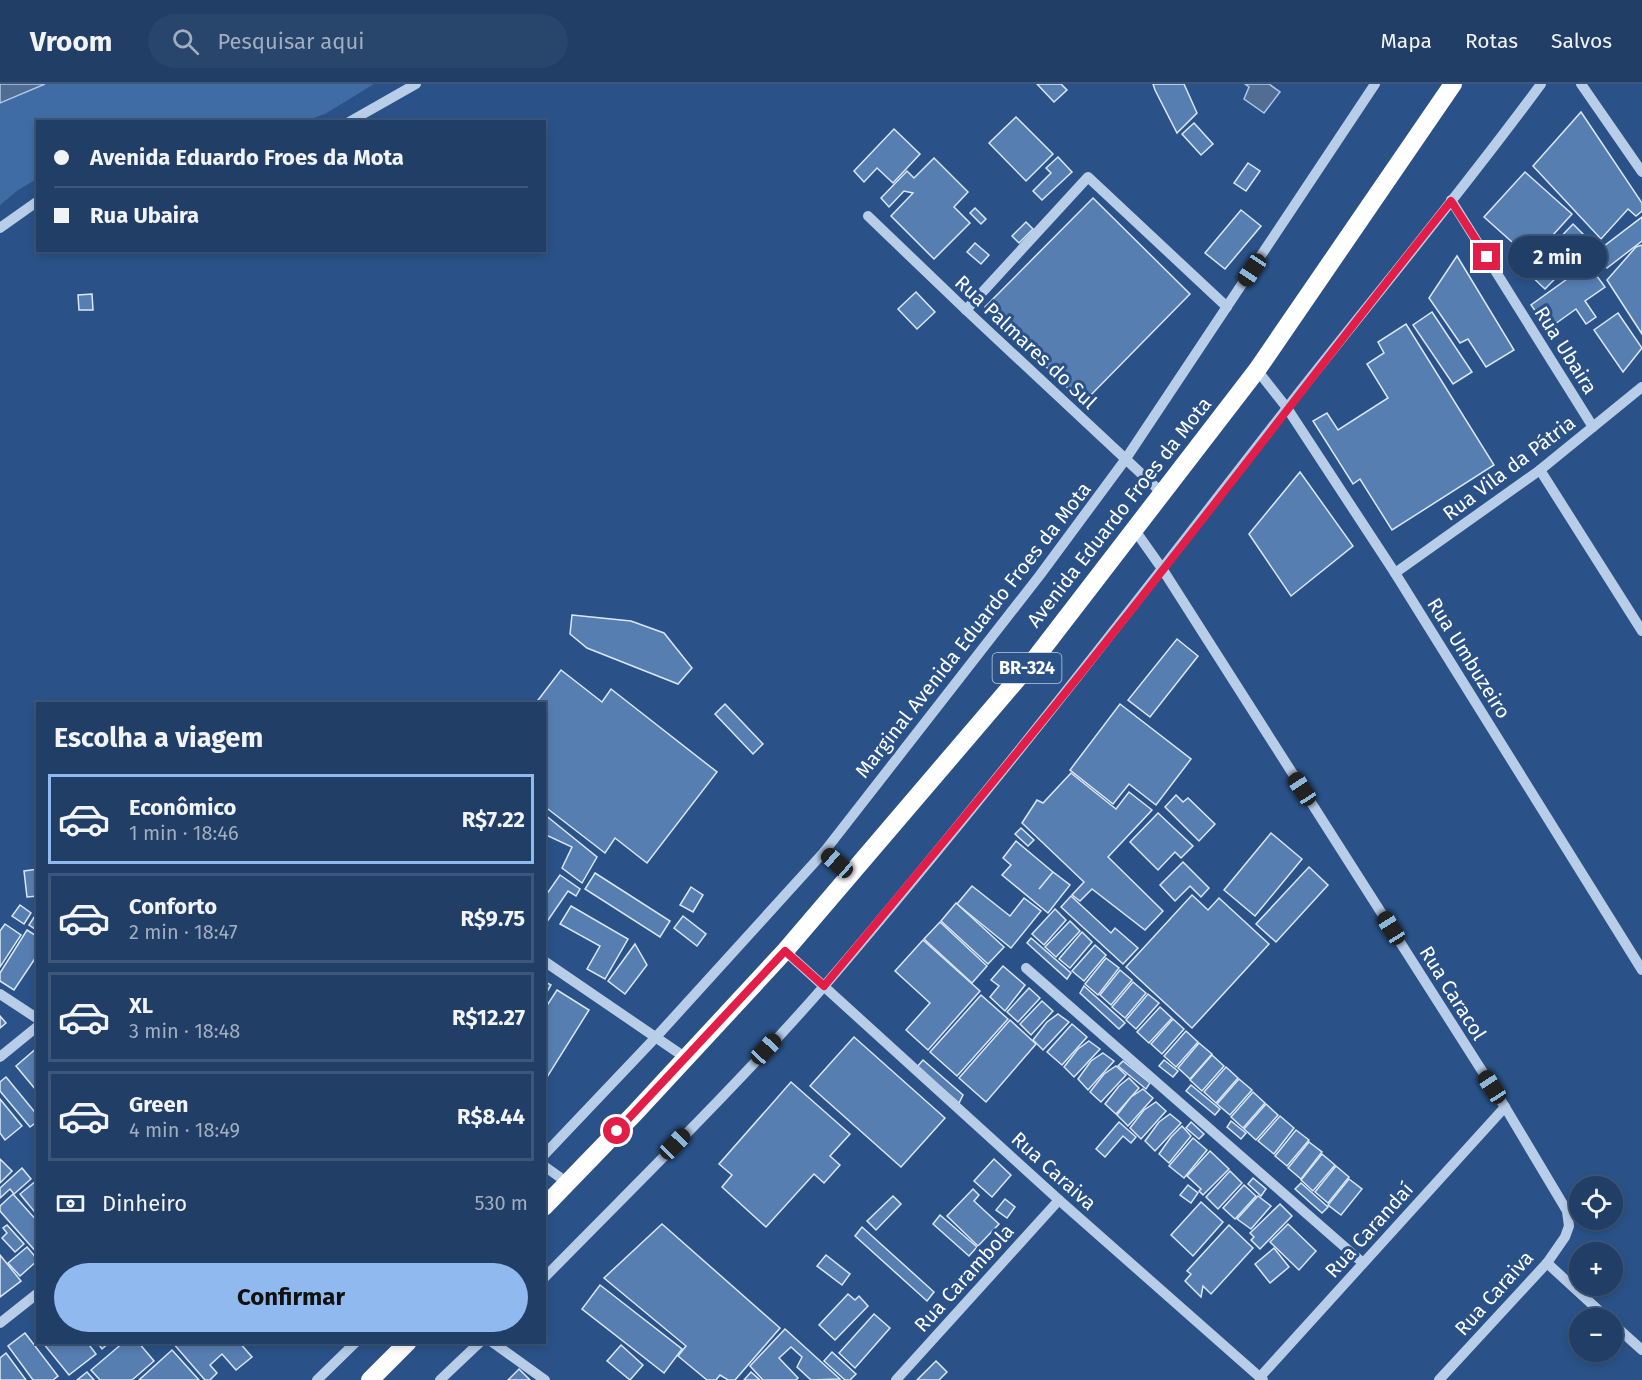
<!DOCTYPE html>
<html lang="pt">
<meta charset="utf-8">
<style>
:root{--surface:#203e66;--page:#28456c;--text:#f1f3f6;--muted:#a2aebf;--line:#3d577a;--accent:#90b9f0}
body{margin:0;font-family:"Fira Sans",sans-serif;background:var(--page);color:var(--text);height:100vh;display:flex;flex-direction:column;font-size:22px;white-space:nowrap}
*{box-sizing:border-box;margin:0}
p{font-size:20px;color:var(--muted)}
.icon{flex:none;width:33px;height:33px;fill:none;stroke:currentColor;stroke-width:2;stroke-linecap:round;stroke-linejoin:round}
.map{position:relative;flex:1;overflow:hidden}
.panel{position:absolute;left:36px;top:618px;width:510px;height:642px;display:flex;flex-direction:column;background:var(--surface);border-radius:0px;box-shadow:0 3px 9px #0003,0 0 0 2px var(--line)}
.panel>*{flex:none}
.top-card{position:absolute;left:36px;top:36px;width:510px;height:132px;border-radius:0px;box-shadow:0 3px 9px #0003,0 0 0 2px var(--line);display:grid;align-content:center;height:132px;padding:0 18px;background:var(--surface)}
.controls{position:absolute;left:1569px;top:1092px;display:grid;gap:12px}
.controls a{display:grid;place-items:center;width:54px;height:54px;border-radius:50%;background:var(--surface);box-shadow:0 3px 9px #0003,0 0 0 2px var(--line);font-size:30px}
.end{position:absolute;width:27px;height:27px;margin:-14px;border:8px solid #e11d48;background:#fff;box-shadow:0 0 0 3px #fff}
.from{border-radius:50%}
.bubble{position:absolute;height:42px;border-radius:21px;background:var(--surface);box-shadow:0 3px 9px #0003,0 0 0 2px var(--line);font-size:20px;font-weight:700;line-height:42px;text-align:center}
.car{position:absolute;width:18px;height:36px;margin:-18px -9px;border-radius:8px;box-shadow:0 0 4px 2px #0007;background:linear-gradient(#222 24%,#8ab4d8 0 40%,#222 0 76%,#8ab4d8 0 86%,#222 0)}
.top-card b{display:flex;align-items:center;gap:21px;height:57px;font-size:22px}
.top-card b+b{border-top:2px solid var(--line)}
.top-card i{width:15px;height:15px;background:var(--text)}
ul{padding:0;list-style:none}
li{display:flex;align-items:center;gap:18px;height:90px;margin:0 12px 9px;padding:0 6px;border:3px solid var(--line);border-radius:0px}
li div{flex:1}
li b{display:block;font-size:22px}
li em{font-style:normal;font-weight:700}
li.active{border-color:var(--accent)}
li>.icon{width:54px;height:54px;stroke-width:1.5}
h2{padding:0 18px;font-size:27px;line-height:72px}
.pay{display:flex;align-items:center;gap:15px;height:66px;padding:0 18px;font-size:22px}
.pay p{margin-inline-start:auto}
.cta{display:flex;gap:12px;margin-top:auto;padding:12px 18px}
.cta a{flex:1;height:69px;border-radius:36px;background:var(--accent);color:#111;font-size:24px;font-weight:700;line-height:69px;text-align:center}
header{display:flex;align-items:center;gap:36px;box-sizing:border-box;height:84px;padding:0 30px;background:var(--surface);border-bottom:2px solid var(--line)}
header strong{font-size:28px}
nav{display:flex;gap:33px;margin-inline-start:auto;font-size:21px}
.search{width:420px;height:54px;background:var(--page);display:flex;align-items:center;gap:15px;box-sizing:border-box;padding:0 21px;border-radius:33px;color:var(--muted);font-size:22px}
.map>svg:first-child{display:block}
.green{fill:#3f6ca4}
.water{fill:#516d93;stroke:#abc7e8;stroke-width:1.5}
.building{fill:#567eb1;stroke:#dae7f7;stroke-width:1.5}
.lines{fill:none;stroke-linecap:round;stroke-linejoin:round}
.minor{stroke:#b7cde8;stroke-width:10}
.highway{stroke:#fff;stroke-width:18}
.route{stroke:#e11d48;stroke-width:8}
.labels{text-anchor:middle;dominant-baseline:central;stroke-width:6;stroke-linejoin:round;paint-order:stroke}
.shield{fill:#2a5288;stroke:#bfcbdb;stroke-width:1.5}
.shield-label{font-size:18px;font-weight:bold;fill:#fff}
.street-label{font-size:20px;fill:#fff;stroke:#2a5288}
</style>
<header>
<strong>Vroom</strong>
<div class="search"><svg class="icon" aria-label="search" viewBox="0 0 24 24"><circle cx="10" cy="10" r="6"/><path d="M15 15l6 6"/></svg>Pesquisar aqui</div>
<nav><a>Mapa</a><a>Rotas</a><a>Salvos</a></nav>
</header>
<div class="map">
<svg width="1642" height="1296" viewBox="0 0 1642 1296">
<rect width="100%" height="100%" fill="#2a5288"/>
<path class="green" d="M0 0H374L325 30 305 37 38 38 37 95 18 106 0 121Z"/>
<g class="water">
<path d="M0 0H45L0 19Z"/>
<path d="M1245 0H1269L1280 8 1264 29 1244 15 1249 3Z"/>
</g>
<g class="building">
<path d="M1037 0H1061L1067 6 1054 18Z"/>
<path d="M1153 0H1184L1197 29 1177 49 1155 6Z"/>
<path d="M1581 28 1642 119V127L1636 132 1628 125 1601 155 1533 82Z"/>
<path d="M1016 33 1053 70 1026 97 989 59Z"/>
<path d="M1194 39 1213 60 1201 71 1182 50Z"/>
<path d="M894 45 920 70 893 99 877 84 864 98 854 87Z"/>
<path d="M1058 73 1072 88 1042 116 1033 107 1051 89 1046 84Z"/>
<path d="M934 74 968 108 954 123 970 139 934 175 891 132 913 109 904 107 889 123 881 114 907 87 914 94Z"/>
<path d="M1248 79 1260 87 1246 107 1234 99Z"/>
<path d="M1525 88 1572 130 1531 175 1484 133Z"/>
<path d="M1093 114 1190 210 1083 319 985 223Z"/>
<path d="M975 124 986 135 981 140 970 129Z"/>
<path d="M1241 126 1261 142 1225 185 1205 169Z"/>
<path d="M1642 133V157L1607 184 1595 169Z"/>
<path d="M1026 138 1033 145 1019 159 1012 152Z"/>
<path d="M1573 140 1591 158 1545 205 1527 188Z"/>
<path d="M975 159 989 171 981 180 967 168Z"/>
<path d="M1642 161V250L1607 196 1636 163Z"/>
<path d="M1457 172 1514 266 1486 283 1468 255 1460 259 1429 214Z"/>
<path d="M1588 180 1605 203 1585 217 1596 233 1586 240 1576 225 1548 245 1531 221Z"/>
<path d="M916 208 935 228 917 245 898 225Z"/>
<path d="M92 210 93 226H79L78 211Z"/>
<path d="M1432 228 1472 288 1453 300 1413 241Z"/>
<path d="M1618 229 1642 264 1623 288 1594 246Z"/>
<path d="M1406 240 1494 381 1392 446 1360 395 1353 400 1313 337 1327 329 1338 346 1388 314 1367 280 1384 269 1378 258Z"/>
<path d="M1300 388 1353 462 1291 512 1249 450Z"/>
<path d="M572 531 631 537 664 549 692 584 678 600 587 564 570 550Z"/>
<path d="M1177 555 1198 572 1150 633 1128 616Z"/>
<path d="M561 586 602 618 611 605 717 688 647 779 615 754 605 769 544 722V620H535Z"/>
<path d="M725 620 763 660 753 670 715 630Z"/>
<path d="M1120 620 1191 675 1156 721 1129 700 1113 720 1070 686Z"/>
<path d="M1071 689 1116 725 1129 708 1152 726 1108 773 1163 827 1145 846 1092 805 1080 817 1072 811 1084 798 1022 739 1037 716 1043 719Z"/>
<path d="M1176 711 1183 718 1188 714 1215 740 1199 757 1165 723Z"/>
<path d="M1158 729 1193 762 1181 774 1175 768 1158 786 1130 758Z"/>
<path d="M544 730 597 773 582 799 562 784 572 763 544 750Z"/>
<path d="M1021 744 1034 756 1028 762 1015 750Z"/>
<path d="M1271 749 1302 775 1255 832 1224 806Z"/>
<path d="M1016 757 1053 788 1039 805 1053 788 1070 801 1048 829 1002 791 1011 781 1003 774Z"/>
<path d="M1183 778 1209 804 1201 813 1190 802 1175 817 1160 801Z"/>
<path d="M1309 783 1328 801 1276 858 1256 840Z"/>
<path d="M38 785V812L27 813 24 787Z"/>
<path d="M595 789 670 837 660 853 585 805Z"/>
<path d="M560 791 580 805 576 812 568 807 544 842V814Z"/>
<path d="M972 802 1010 832 1024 814 1041 827 1011 864 957 820Z"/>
<path d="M691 803 703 811 693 828 680 821Z"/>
<path d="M1192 811 1208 826 1219 814 1269 860 1192 944 1126 883Z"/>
<path d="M1071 812 1111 849 1115 844 1138 864 1123 880 1061 823Z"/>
<path d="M956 819 1004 863 988 880 941 837Z"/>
<path d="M20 821 31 829 24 840 12 832Z"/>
<path d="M571 822 628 855 605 895 587 885 600 862 560 840Z"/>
<path d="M1055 825 1066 836 1044 861 1032 850Z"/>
<path d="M38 827V847L29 841Z"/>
<path d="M683 832 706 850 697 862 674 844Z"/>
<path d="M1070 837 1080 847 1056 873 1045 863Z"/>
<path d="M940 838 987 882 972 899 924 855Z"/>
<path d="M5 840 21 851 0 883V847Z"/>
<path d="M27 846 38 853V870L14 906 0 897V889Z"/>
<path d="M1082 848 1092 858 1070 884 1059 875Z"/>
<path d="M1031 854 1071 889 1067 895 1027 859Z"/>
<path d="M923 856 980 907 928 966 906 946 930 919 895 887Z"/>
<path d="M635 860 647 881 625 910 608 897Z"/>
<path d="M1095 861 1106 871 1084 897 1072 887Z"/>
<path d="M1106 874 1119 884 1098 911 1085 900Z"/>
<path d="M1003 882 1025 901 1005 927 990 913 999 902 991 896Z"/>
<path d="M1120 886 1132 896 1111 921 1100 911Z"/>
<path d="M544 897 551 901 544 913Z"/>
<path d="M1133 898 1146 909 1125 934 1112 923Z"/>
<path d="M1084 902 1125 939 1119 945 1080 909Z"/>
<path d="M1029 904 1040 914 1018 938 1007 928Z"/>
<path d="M557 906 589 926 544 998V926Z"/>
<path d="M1148 910 1159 919 1136 945 1126 936Z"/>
<path d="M981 911 1008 935 957 992 930 968Z"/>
<path d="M1042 917 1053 927 1031 951 1020 940Z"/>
<path d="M1160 923 1172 934 1149 959 1137 948Z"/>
<path d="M1058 930 1069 938 1043 966 1033 956 1047 938Z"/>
<path d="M0 932 6 939 0 944Z"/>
<path d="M1173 935 1184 945 1162 970 1151 960Z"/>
<path d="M1010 936 1036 960 986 1018 959 994Z"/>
<path d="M1072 940 1087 953 1062 981 1047 968Z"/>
<path d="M1186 947 1198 958 1176 983 1164 972Z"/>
<path d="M854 953 945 1034 901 1083 810 1002Z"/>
<path d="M1089 957 1100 965 1074 993 1064 983 1078 965Z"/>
<path d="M1199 959 1212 970 1190 995 1178 984Z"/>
<path d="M38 963V1005L36 1006 16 982Z"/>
<path d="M1103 969 1114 977 1088 1006 1078 995 1091 977Z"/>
<path d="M1212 971 1224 982 1202 1007 1190 996Z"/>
<path d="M923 976 963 1011 959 1019 917 983Z"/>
<path d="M1164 976 1178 987 1173 993 1159 982Z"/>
<path d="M1123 977 1150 999 1146 1005 1118 982Z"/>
<path d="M1116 982 1126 991 1101 1018 1090 1008 1104 990Z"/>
<path d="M1226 983 1238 994 1216 1019 1204 1008Z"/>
<path d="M6 993 38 1032V1037L30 1043 0 1007V998Z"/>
<path d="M1129 994 1139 1004 1116 1030 1105 1020 1119 1002Z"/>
<path d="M1239 995 1252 1006 1230 1031 1217 1020Z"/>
<path d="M791 998 850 1050 830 1072 840 1081 824 1099 814 1090 766 1143 722 1103 732 1091 719 1080Z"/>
<path d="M1191 1001 1220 1025 1215 1031 1186 1007Z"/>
<path d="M1143 1005 1153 1014 1128 1042 1117 1031 1131 1013Z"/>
<path d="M1253 1008 1265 1019 1243 1044 1231 1033Z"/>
<path d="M0 1015 22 1042 5 1056 0 1049Z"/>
<path d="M1156 1018 1166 1027 1141 1055 1130 1044 1144 1026Z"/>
<path d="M1266 1020 1278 1031 1256 1056 1244 1045Z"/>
<path d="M1170 1030 1181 1039 1155 1067 1145 1057 1159 1038Z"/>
<path d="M1280 1032 1294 1044 1274 1070 1258 1057Z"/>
<path d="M1231 1037 1246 1049 1241 1055 1227 1043Z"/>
<path d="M1119 1038 1136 1053 1131 1059 1123 1052 1105 1073 1096 1065Z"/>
<path d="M1191 1038 1204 1050 1199 1055 1186 1044Z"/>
<path d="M1182 1042 1191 1052 1169 1079 1159 1070 1171 1053Z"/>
<path d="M1296 1046 1309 1056 1287 1082 1275 1072Z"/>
<path d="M1193 1054 1207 1066 1184 1094 1169 1082Z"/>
<path d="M1309 1058 1322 1068 1301 1095 1288 1084Z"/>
<path d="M1210 1067 1229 1085 1203 1111 1199 1107 1201 1105 1187 1092Z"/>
<path d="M1322 1070 1335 1081 1313 1107 1301 1096Z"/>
<path d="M0 1075 12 1087 0 1099Z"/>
<path d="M994 1075 1011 1091 992 1113 974 1097Z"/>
<path d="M1336 1082 1349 1093 1328 1119 1315 1108Z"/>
<path d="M22 1084 31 1095 14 1110 10 1105 0 1114V1104Z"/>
<path d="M1230 1087 1242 1099 1218 1125 1206 1113Z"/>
<path d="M1253 1094 1266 1105 1261 1112 1248 1100Z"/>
<path d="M1349 1095 1362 1105 1341 1131 1328 1121Z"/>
<path d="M37 1096H38V1132L20 1110Z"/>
<path d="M1301 1099 1328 1123 1322 1129 1295 1105Z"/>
<path d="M1188 1101 1198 1109 1191 1119 1180 1111Z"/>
<path d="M1244 1101 1256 1112 1235 1135 1223 1124Z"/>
<path d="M973 1105 979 1111 974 1117 999 1140 978 1162 947 1132Z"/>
<path d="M13 1110 38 1138V1170L0 1127V1122Z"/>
<path d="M893 1112 901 1120 876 1146 867 1137Z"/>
<path d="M1258 1112 1271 1122 1251 1145 1237 1135Z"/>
<path d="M1005 1115 1015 1123 1007 1134 996 1126Z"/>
<path d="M1201 1118 1223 1138 1193 1172 1171 1151Z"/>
<path d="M1280 1120 1292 1132 1260 1165 1251 1156 1254 1153 1250 1149Z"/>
<path d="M940 1131 977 1163 969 1172 933 1140Z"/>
<path d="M662 1140 780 1244 735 1296H728L720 1291 716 1296H707L678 1272 686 1262 604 1194Z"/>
<path d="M1288 1140 1316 1167 1299 1186 1270 1158Z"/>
<path d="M7 1141 24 1160 15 1168 2 1154 7 1149 3 1144Z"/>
<path d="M1229 1141 1253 1164 1211 1210 1203 1202 1201 1213 1185 1197 1191 1190 1187 1187Z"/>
<path d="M862 1143 934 1208 927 1217 855 1152Z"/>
<path d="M27 1163 38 1176 20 1192 8 1179Z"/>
<path d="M1274 1164 1289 1183 1270 1199 1255 1180Z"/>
<path d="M0 1171 21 1197 0 1213Z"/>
<path d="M826 1171 850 1190 842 1201 817 1182Z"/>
<path d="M600 1201 682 1265 664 1289 582 1225Z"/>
<path d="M848 1210 855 1216 859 1212 868 1222 835 1256 819 1241Z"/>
<path d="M874 1230 890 1244 855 1284 839 1269Z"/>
<path d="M785 1245 840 1295 811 1296 797 1283 802 1273 791 1263 779 1274 798 1294 796 1296H763L750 1282Z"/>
<path d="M25 1249 58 1292 53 1296H33L8 1262Z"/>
<path d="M87 1258 96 1270 69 1291 43 1259Z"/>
<path d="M97 1258H110L102 1265Z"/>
<path d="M124 1258H138L154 1277 132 1296H100L91 1286Z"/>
<path d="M172 1258H239L252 1273 236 1286 222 1270 210 1281 217 1289 210 1296H205Z"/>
<path d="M621 1261 643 1281 630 1296 607 1277Z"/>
<path d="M172 1266 199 1296H139Z"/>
<path d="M832 1268 856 1290 850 1296H845L824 1277Z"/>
<path d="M6 1269 26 1296H0V1274Z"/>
<path d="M936 1277 947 1288 939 1296H917Z"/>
<path d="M519 1285 530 1296H508Z"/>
<path d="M87 1288 94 1296H77Z"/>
<path d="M751 1288 760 1296H744Z"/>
</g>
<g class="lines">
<g class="minor">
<path d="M1581 0 1642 88"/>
<path d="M349 38 416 0"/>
<path d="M1451 116 1593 343"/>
<path d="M868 132 966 226 1162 409"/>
<path d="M0 144 38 117"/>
<path d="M966 226 1088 93 1227 223"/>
<path d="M1257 286 1287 324 1395 489 1642 886"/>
<path d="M1540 386 1642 547"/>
<path d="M1134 445 1163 486 1505 1023 1567 1127 1569 1142 1565 1153 1547 1179 1439 1296"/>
<path d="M1395 489 1540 386 1642 303"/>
<path d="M824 768 851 791"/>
<path d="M785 867 1059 1116 1263 1296"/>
<path d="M544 877 686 974"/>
<path d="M1026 884 1363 1179"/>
<path d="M0 910 38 935"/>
<path d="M0 973 38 942"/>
<path d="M544 1071 656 953 824 768 1040 491 1125 376 1375 0"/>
<path d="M544 1082 568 1099"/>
<path d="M1547 1179 1607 1234"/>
<path d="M544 1194C639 1097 737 1002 826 900 987 712 1138 516 1290 320 1374 213 1461 109 1541 0"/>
<path d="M0 1239 38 1209"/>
<path d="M1612 1239 1642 1266"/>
<path d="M492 1258 545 1296"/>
<path d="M1260 1293 1505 1023"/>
<path d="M317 1296 356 1258"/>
<path d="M440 1296 480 1258"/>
<path d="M896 1296 1059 1116"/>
</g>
<g class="highway">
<path d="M544 1123 634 1030 785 867 1037 572 1257 286 1453 0"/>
<path d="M370 1296 408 1258"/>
</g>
</g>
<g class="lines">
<path class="route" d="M617 1047 785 867 824 902C938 765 1052 628 1162 487 1259 364 1353 239 1451 117L1487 173"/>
</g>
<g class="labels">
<rect class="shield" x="992.5" y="569" width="69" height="30" rx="4.5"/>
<g class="shield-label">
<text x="1027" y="584">BR-324</text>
</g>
<g class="street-label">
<text transform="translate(1026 258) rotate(43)">Rua Palmares do Sul</text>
<text transform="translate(1566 266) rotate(58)">Rua Ubaira</text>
<text transform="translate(1509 384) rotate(-37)">Rua Vila da Pátria</text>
<text transform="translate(1119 428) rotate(-52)">Avenida Eduardo Froes da Mota</text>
<text transform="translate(973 546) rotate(-52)">Marginal Avenida Eduardo Froes da Mota</text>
<text transform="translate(1469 574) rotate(58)">Rua Umbuzeiro</text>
<text transform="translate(1453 909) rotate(58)">Rua Caracol</text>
<text transform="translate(1054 1087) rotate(42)">Rua Caraiva</text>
<text transform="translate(1369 1146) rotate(-48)">Rua Carandaí</text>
<text transform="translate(964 1194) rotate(-48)">Rua Carambola</text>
<text transform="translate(1494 1209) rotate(-48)">Rua Caraiva</text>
</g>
</g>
</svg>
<div class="controls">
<a><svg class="icon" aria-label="locate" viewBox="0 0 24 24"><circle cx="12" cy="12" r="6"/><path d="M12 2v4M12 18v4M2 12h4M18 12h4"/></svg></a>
<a>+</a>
<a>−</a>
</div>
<i class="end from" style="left:617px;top:1047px"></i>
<i class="end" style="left:1487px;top:173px"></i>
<div class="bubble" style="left:1508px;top:152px;width:99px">2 min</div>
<i class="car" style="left:1252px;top:186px;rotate:214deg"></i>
<i class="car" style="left:1302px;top:705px;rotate:327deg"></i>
<i class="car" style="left:837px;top:779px;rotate:311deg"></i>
<i class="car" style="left:1391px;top:844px;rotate:328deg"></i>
<i class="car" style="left:766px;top:965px;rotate:43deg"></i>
<i class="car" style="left:1492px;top:1003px;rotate:327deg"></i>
<i class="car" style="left:675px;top:1060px;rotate:44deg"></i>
<div class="top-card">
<b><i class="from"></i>Avenida Eduardo Froes da Mota</b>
<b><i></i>Rua Ubaira</b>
</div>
<section class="panel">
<h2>Escolha a viagem</h2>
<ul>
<li class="active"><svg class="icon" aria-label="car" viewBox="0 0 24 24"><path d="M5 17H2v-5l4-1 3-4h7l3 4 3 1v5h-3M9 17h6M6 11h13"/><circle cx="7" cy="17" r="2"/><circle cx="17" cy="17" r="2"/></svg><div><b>Econômico</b><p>1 min · 18:46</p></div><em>R$7.22</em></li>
<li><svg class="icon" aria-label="car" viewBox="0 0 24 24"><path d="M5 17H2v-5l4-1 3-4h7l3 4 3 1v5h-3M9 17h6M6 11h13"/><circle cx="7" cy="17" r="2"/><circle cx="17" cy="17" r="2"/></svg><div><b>Conforto</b><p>2 min · 18:47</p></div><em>R$9.75</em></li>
<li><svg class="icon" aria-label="car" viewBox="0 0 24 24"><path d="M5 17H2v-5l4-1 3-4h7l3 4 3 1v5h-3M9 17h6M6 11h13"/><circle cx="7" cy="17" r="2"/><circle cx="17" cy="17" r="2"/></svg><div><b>XL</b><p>3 min · 18:48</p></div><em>R$12.27</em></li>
<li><svg class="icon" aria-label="car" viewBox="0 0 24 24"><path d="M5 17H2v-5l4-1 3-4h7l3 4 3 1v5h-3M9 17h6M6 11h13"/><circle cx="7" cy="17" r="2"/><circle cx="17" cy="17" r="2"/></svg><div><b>Green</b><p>4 min · 18:49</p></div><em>R$8.44</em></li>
</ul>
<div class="pay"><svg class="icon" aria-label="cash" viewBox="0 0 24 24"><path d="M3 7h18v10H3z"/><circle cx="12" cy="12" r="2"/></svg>Dinheiro<p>530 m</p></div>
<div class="cta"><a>Confirmar</a></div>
</section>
</div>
